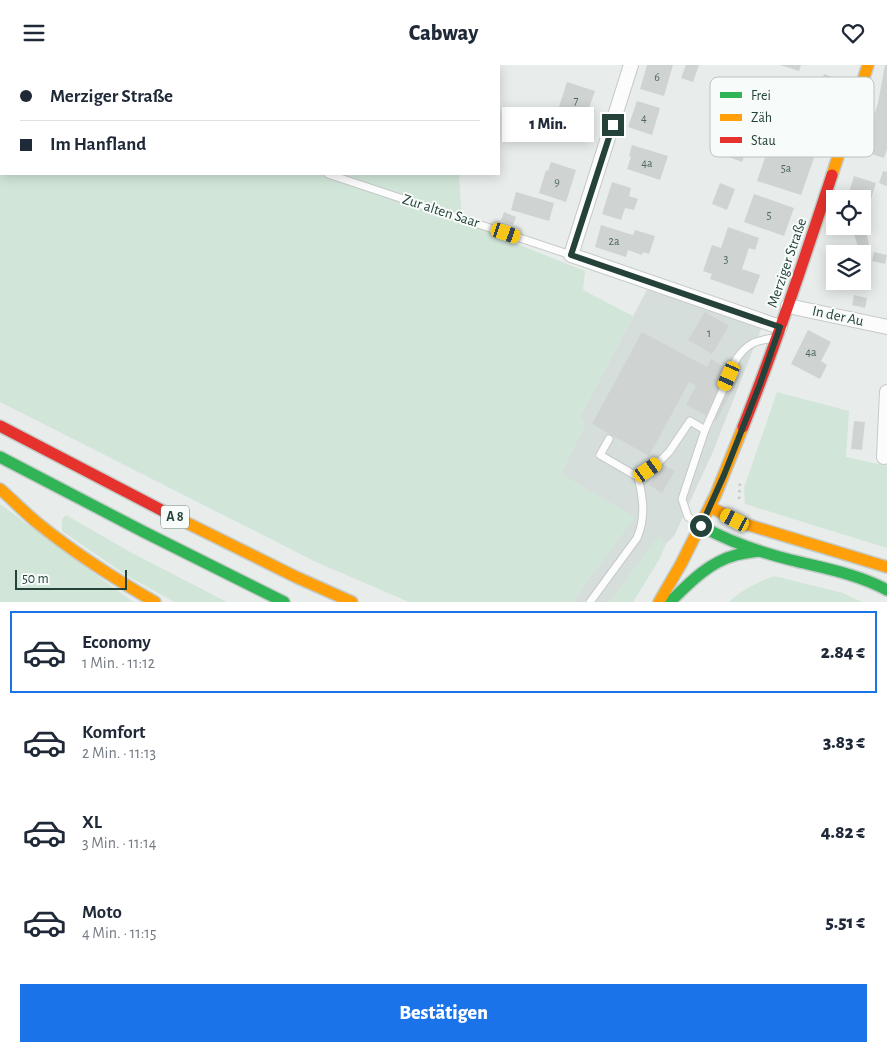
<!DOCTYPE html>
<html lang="de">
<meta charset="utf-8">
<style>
:root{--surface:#fff;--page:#f2f2f3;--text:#1f2937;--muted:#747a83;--line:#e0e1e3;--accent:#1a73e8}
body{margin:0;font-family:"Alegreya Sans",sans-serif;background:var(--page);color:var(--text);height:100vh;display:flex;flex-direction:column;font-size:19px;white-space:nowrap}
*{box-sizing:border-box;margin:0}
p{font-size:16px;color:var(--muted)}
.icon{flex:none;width:28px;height:28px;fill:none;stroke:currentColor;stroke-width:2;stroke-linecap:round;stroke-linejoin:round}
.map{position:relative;height:537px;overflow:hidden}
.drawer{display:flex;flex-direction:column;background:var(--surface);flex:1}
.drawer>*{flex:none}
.top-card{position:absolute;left:0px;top:0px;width:500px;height:110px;box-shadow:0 2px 12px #0003;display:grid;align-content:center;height:110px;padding:0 20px;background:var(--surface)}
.fabs{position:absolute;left:826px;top:125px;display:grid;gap:10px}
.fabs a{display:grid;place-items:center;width:45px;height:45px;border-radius:0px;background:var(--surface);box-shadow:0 2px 12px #0003;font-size:25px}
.scale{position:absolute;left:15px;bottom:12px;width:112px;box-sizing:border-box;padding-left:5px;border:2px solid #24423a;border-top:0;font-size:14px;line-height:18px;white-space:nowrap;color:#24423a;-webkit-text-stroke:4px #f7fbf9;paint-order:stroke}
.end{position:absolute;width:22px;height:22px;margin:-11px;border:6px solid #24423a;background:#fff;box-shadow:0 0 0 2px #fff}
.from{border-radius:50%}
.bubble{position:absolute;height:35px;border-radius:0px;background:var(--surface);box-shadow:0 2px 12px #0003;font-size:16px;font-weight:800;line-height:35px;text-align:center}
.car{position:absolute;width:15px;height:30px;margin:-15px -8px;border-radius:6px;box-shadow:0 0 4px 1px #0007;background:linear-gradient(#f5c518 24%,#345 0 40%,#f5c518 0 76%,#345 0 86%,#f5c518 0)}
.top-card b{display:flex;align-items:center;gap:18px;height:48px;font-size:19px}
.top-card b+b{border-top:1px solid var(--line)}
.top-card i{width:12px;height:12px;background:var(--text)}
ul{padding:9px 0 0;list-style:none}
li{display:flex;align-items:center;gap:15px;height:82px;margin:0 10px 8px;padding:0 10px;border:2px solid transparent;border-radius:0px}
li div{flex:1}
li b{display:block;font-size:19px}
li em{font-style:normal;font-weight:800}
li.selected{border-color:var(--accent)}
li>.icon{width:45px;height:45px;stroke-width:1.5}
.action{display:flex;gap:10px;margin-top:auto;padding:10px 20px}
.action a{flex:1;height:58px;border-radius:0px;background:var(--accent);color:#fff;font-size:20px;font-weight:800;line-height:58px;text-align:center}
header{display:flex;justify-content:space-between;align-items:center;height:65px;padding:0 20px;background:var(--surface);font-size:22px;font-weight:800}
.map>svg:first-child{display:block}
.built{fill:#d6dedb}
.green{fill:#d1e6d8}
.building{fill:#cfd4d2}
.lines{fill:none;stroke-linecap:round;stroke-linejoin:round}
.lane-casing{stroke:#c5cac8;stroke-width:9}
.street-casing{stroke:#c5cac8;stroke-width:16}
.fast-casing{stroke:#c3cbc8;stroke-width:14}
.slow-casing{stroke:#c3cbc8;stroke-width:14}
.jam-casing{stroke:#c3cbc8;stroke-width:14}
.path{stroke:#c3ccca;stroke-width:2.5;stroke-dasharray:2.5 4;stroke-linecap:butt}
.lane{stroke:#fcfcfc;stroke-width:7}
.street{stroke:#fcfcfc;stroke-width:14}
.fast{stroke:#30b455;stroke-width:11}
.slow{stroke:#ff9f0a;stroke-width:11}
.jam{stroke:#e5322d;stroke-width:11}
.route{stroke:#24423a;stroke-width:6}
.labels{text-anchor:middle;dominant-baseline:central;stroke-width:4;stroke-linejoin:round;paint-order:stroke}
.number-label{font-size:12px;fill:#506761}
.shield{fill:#f7fbf9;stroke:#637a73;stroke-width:1}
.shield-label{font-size:14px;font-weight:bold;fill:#24423a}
.street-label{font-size:15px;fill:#24423a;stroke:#f7fbf9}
.key{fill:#f7fbf9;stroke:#b8c4c0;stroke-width:1}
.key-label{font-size:14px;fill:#24423a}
</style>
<header><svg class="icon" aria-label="menu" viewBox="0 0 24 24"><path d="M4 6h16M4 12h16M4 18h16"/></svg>Cabway<svg class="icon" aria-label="heart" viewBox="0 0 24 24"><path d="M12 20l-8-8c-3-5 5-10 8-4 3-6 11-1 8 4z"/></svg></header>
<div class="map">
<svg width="887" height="537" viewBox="0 0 887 537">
<rect width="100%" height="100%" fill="#e8edeb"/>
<path class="built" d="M648 223 762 262 712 389 674 471 666 479 659 471 610 537H572L634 452 560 409 585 360 580 351Z"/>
<g class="green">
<path d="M0 0 206 1H1V109H459L462 157 585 206 583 225 633 251 580 351 585 360 560 409 635 452 572 537H409L316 497 0 337Z"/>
<rect x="310" y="0" width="142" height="1"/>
<path d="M777 327 849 346 846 392 887 401V483L745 439 744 423Z"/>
<path d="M0 439 133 537H0Z"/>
<path d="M66 450 132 488 227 537H174L126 510 62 466V454Z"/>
<path d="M659 470 666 479 659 495 633 537H610Z"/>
<path d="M774 511 843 528 862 537H729C741 525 758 517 774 511Z"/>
</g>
<g class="building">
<path d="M647 0H673L664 31 640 24Z"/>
<path d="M686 0H699L693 17 681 13Z"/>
<path d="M780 0H801L799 6Z"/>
<path d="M885 0H887V84L884 93 862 86 878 38Z"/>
<path d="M824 9 843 16 836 37 798 25 802 12 821 20Z"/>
<path d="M567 17 595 26 589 43 595 45 589 65 555 54Z"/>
<path d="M637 36 660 43 652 70 628 62Z"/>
<path d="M543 43 553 44 551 60 542 59Z"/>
<path d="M735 65 752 71 742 97 726 91Z"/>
<path d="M771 75 815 90 801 130 757 116Z"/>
<path d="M632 80 668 91 660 115 627 104 631 92 629 91Z"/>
<path d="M551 97 576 105 566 137 539 128 546 105 548 106Z"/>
<path d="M883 106 887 107V121L879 118Z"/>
<path d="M854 111 876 118 863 160 862 134H847Z"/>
<path d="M612 117 631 123 629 131 638 134 634 145 625 143 621 155 602 149Z"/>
<path d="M720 118 735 124 727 145 712 139Z"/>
<path d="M516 127 554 138 549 156 511 145Z"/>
<path d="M754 129 794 143 784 171 744 157Z"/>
<path d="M504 147 516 152 513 160 501 155Z"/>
<path d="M601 160 633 170 635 165 655 171 649 189 643 187 642 190 628 185 626 192 595 182Z"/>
<path d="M844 161H862L861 166 866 165 869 180 858 182 853 165Z"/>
<path d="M728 162 759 173 755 185 749 183 742 204 760 210 753 229 710 214 712 209 703 206 712 180 721 183Z"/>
<path d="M874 187 887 190 885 199 872 196Z"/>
<path d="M862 194 871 196 864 219 858 217 862 216Z"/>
<path d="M854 230 867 233 865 243 852 240Z"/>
<path d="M705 247 729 261 712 289 688 275Z"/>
<path d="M808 265 831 277 821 296 827 300 820 314 791 299Z"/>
<path d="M642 267 707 302 711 294 740 311 716 356 686 340 696 321 689 317 649 391 592 359Z"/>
<path d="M854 356 865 357 862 385 851 384Z"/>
<path d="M662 399 675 406 662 428 649 420Z"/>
</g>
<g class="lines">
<defs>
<g id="lane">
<path d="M302 0 303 1"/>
<path d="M328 109 571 190"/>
<path d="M609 374 600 390 638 412 658 398 669 387 690 356 705 365"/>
<path d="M699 459 688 452 682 434 705 365 737 293C748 278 755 276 773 273"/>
<path d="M590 537 637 473C646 453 643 432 638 412"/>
</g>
<g id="street">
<path d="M631 0 571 190 780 262"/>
<path d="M788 241 887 262"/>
<path d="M884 392 887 327"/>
</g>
<g id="fast">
<path d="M0 392 144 467 284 537"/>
<path d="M701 461C730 477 759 487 791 495 823 503 858 509 887 525"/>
<path d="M670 537C689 518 709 497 736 490 743 488 751 487 759 486"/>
</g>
<g id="slow">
<path d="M832 110 868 0"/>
<path d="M0 424C14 436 26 449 40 460 76 489 115 514 155 537"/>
<path d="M710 442 742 458 887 502"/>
<path d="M167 448 296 512 352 537"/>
<path d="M659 537 681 499 716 429 743 362"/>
</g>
<g id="jam">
<path d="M0 361 167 448"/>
<path d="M743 362C776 279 804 195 832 110"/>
</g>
</defs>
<use href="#lane" class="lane-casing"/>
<use href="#street" class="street-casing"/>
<use href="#fast" class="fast-casing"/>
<use href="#slow" class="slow-casing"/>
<use href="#jam" class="jam-casing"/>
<g class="path">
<path d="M194 0 195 1"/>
<path d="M739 434 740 417"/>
</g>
<use href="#lane" class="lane"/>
<use href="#street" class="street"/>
<use href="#fast" class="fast"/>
<use href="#slow" class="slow"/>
<use href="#jam" class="jam"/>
</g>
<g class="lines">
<path class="route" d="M613 60 571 190 780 262 760 319 724 410 701 461"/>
</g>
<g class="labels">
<g class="number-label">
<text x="657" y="12">6</text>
<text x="576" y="35">7</text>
<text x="644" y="53">4</text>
<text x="647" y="98">4a</text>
<text x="786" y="103">5a</text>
<text x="557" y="117">9</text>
<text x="769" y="150">5</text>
<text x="614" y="176">2a</text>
<text x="726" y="194">3</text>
<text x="709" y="268">1</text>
<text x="811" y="287">4a</text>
</g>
<rect class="shield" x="161" y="440.5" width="28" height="23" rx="4"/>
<g class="shield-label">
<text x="175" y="452">A 8</text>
</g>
<g class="street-label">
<text transform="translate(441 146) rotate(18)">Zur alten Saar</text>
<text transform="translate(787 198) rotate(-71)">Merziger Straße</text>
<text transform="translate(838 251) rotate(12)">In der Au</text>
</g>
</g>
<rect x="710" y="12" width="164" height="80" rx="8" class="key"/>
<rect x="720" y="27" width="22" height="6" fill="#30b455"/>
<rect x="720" y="49" width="22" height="7" fill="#ff9f0a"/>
<rect x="720" y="72" width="22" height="6" fill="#e5322d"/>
<g class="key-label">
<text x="751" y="35">Frei</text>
<text x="751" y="57">Zäh</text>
<text x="751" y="80">Stau</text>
</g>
</svg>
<div class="fabs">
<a><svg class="icon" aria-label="locate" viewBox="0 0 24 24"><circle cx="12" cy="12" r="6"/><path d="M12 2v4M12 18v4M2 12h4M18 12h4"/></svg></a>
<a><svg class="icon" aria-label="layers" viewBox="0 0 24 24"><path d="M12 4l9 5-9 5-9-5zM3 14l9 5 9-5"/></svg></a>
</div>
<div class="scale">50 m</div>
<i class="end from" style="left:701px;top:461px"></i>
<i class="end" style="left:613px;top:60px"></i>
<div class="bubble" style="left:502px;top:42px;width:92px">1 Min.</div>
<i class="car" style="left:506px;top:168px;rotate:109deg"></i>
<i class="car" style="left:729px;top:311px;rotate:204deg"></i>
<i class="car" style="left:648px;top:405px;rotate:55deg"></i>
<i class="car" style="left:735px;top:455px;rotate:297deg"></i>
<div class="top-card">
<b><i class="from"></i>Merziger Straße</b>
<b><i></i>Im Hanfland</b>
</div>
</div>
<section class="drawer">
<ul>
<li class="selected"><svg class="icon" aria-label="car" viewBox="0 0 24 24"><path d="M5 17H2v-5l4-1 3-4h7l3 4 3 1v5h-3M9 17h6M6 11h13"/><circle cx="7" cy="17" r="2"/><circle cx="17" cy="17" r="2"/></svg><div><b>Economy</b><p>1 Min. · 11:12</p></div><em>2.84 €</em></li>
<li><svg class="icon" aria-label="car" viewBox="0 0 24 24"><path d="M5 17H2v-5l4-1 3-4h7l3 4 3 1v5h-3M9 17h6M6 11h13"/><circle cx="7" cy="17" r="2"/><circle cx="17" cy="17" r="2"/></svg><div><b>Komfort</b><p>2 Min. · 11:13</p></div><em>3.83 €</em></li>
<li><svg class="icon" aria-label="car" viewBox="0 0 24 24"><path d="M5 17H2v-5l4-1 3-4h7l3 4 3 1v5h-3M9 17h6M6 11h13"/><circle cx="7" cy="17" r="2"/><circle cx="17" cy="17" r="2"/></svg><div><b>XL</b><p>3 Min. · 11:14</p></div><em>4.82 €</em></li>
<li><svg class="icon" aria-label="car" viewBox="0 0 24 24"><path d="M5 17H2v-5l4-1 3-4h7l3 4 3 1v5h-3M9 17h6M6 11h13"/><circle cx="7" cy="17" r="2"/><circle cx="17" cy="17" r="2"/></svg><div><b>Moto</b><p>4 Min. · 11:15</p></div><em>5.51 €</em></li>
</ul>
<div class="action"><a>Bestätigen</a></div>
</section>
